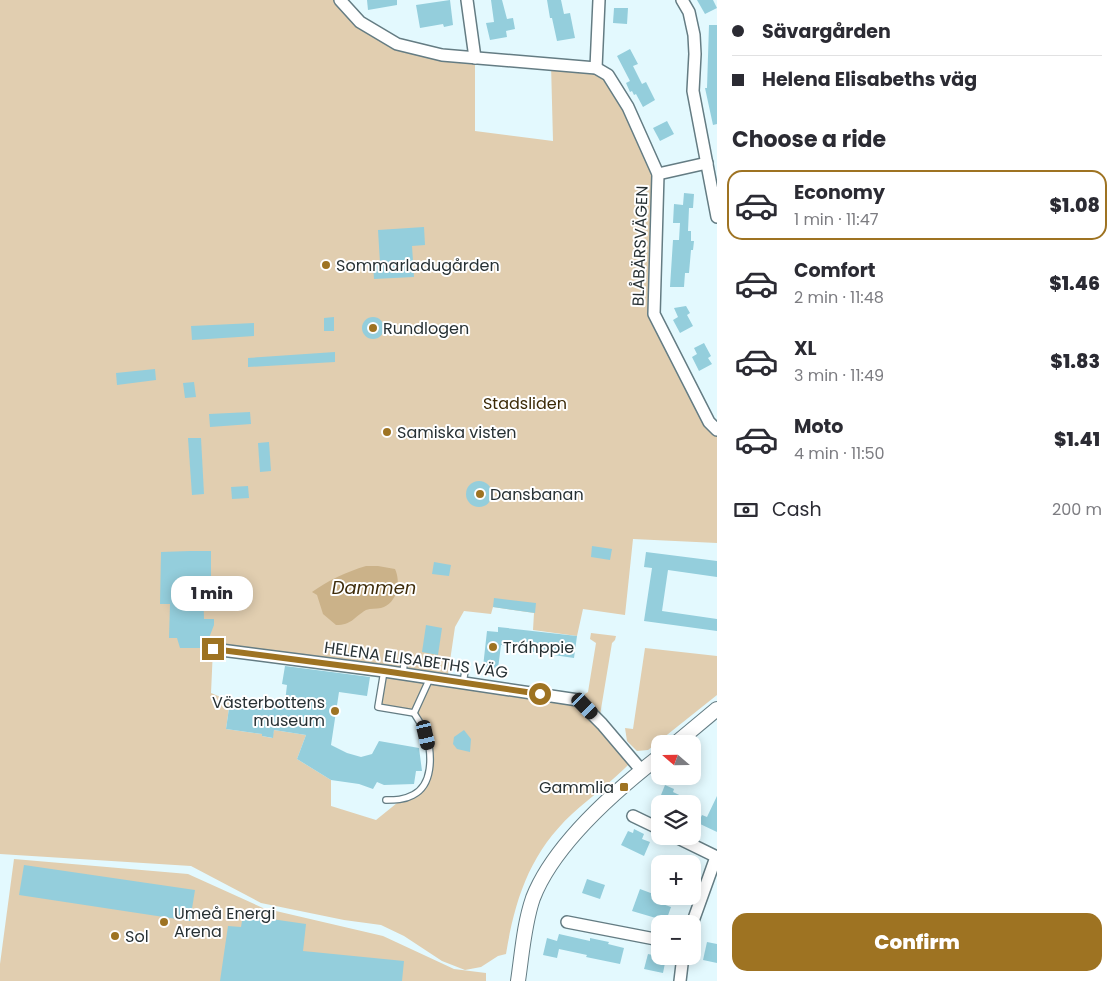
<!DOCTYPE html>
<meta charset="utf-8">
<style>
:root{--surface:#fff;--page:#f2f2f3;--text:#2b2b33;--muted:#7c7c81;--line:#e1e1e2;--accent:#9e7322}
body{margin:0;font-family:Poppins,sans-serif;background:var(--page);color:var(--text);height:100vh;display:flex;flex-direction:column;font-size:19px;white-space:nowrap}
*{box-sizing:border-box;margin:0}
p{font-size:16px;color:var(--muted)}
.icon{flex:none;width:28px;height:28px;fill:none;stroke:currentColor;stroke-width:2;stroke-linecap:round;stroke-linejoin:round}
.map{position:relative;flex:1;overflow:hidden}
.panel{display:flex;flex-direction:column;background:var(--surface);width:400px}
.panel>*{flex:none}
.top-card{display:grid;align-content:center;height:110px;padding:0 15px;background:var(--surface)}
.needle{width:32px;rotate:290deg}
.tools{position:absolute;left:651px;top:735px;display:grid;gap:10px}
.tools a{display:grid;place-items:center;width:50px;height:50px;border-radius:10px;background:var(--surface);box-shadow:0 2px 12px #0003;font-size:25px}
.end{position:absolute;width:22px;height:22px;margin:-11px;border:6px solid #9e7322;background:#fff;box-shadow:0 0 0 2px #fff}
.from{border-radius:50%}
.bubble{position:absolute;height:35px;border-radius:15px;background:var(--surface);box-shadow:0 2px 12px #0003;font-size:16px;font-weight:800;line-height:35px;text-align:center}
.car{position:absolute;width:15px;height:30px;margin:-15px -8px;border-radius:6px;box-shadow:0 0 4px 1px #0007;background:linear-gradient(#222 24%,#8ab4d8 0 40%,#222 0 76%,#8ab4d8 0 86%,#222 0)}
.top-card b{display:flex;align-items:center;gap:18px;height:48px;font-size:19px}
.top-card b+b{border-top:1px solid var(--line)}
.top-card i{width:12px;height:12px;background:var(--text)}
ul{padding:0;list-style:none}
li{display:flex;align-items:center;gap:15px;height:70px;margin:0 10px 8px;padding:0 5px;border:2px solid transparent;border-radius:15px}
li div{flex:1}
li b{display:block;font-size:19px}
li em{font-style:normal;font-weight:800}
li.active{border-color:var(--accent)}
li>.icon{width:45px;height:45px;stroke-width:1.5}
h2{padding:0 15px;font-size:22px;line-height:60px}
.pay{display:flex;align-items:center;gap:12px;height:55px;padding:0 15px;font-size:19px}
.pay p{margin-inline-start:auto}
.cta{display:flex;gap:10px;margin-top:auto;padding:10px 15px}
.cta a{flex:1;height:58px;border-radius:15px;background:var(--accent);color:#fff;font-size:20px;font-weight:800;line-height:58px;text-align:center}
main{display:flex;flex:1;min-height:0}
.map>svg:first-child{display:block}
.green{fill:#e1ceb0;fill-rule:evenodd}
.water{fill:#cbb289}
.building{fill:#94cedc}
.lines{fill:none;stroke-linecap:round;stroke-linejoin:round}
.service-casing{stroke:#647c83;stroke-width:8}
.minor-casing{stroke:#647c83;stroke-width:14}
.tertiary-casing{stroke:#647c83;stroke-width:16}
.service{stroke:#fff;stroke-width:5.5}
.minor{stroke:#fff;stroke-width:11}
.tertiary{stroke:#fff;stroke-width:14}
.route{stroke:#9e7322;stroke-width:6}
.poi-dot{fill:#9e7322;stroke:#fff;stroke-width:2}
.labels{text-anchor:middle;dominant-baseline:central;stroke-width:4;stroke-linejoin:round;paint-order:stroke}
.street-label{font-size:16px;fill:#273134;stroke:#fff}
.poi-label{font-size:16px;fill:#273134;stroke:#fff;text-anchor:start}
.park-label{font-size:16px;fill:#3c2a07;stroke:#fff}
.water-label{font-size:18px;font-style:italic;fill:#3f2c0a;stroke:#fff}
</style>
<main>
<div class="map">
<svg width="717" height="981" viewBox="0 0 717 981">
<rect width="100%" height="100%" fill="#e3f9fe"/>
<g class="green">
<path d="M0 0H340L397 44 475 58V131L553 141 551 64 608 75 658 174 654 314 717 430V543L633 539 625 615 583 609 577 636 533 630 534 613 493 607 491 614 464 611 455 627 447 681 583 704 585 694 588 692 596 643 590 639 591 633 616 636 615 640 612 643 599 721 633 760C614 780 592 796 572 814 530 853 515 899 506 954L498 956 481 967 465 970 442 961 404 936 381 925 344 920 261 903 191 866 0 854ZM213 649 383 672 378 707 414 713 426 735 429 770 425 785 402 799 376 820 331 806V780L297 759 306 735 274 730 272 738 262 736V734L226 729 230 701 211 693Z"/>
<path d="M645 648 717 656V695L648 750 637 751 627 741 625 728 633 729Z"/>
<path d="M14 859 188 874 263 908 383 936 454 969 486 973V981H0V964Z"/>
</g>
<path class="water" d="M366 566H378L395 569C401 582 398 603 381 608 376 609 371 608 366 610 354 617 352 625 336 625L323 614 317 595 312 592C329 580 346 572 366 566Z"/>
<g class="building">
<path d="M367 0H397V5L368 10Z"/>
<path d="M450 0 453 25 444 27 443 24 420 28 416 5Z"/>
<path d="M491 0H502L507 19 513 18 515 29 506 31 507 37 490 40 486 23 494 22Z"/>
<path d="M547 0H561L564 14 570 13 575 38 557 41 552 18H550Z"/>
<path d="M697 0H713L717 8 705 14Z"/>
<path d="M614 8H628L627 24 613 23Z"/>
<path d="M709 25H717V124L713 125 705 88H707Z"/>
<path d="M630 49 638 64 633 66 642 84 646 82 655 100 643 107 636 94 634 95 632 91 630 92 626 83 630 81 617 56Z"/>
<path d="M667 121 674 134 660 141 653 128Z"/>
<path d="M684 193 694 194 693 208H689L688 231H691V241H694L693 250H691L689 273H685L684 287H670L673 240H679L680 223H673L674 204 683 205Z"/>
<path d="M424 227 425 245 412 246 414 277 374 279 373 263H380L378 230Z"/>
<path d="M686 306 690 313 687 315 693 326 680 333 673 320 678 317 674 308Z"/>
<path d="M334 317V331H324V318Z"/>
<circle cx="373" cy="328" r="11"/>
<path d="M254 323V336L192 340 191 326Z"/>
<path d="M704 343 711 356 708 358 712 364 699 371 692 357 697 354 694 348Z"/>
<path d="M335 352V362L248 367V358Z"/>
<path d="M155 369 156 380 117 385 116 373Z"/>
<path d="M194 382 196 397 185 398 183 383Z"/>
<path d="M250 412 251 424 210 427 209 414Z"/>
<path d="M188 438H201L204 494 192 495Z"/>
<path d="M269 442 271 471 260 472 258 443Z"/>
<circle cx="479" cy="494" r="13"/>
<path d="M248 486 249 498 232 499 231 487Z"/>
<path d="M592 546 612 549 610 560 591 557Z"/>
<path d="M190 551H211V587H203L204 619H214V625L209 638H206L202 648H180L177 638H169L170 604H160L161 552Z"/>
<path d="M646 552 717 561V577L668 570 662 611 717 619V631L644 621 652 568 644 567Z"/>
<path d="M434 562 451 565 449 576 432 574Z"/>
<path d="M494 598 536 603 535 613 493 607Z"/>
<path d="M426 625 442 628 438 655 422 652Z"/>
<path d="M498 627 577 636 574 658 526 651 527 648 501 645 498 669 483 667 487 631 498 632Z"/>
<path d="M285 666 370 677 367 696 339 692 331 745 347 753 361 757 372 754 379 741 419 748 422 771H416L414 784 384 785 377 782 373 789 359 784 331 780 297 759 306 735 274 730 273 738 262 736V734L226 729 230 701 275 707 276 701 285 702 287 685 282 684Z"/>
<path d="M464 730 471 739 470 752 457 749 453 744 454 737Z"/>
<path d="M665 785 674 789 673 792 698 804H664L667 798 661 795Z"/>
<path d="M717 796V832L698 823 702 815 707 817Z"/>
<path d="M634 829 644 834 642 839 650 842 644 856 621 845 628 831 633 833Z"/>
<path d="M24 865 195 890 190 921 19 895Z"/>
<path d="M587 879 605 885 600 899 582 893Z"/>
<path d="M640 889 656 895 654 901 671 907 666 921 632 911Z"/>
<path d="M243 915 306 924 303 951 404 961 402 981H220L228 926 241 927Z"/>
<path d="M559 934 590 941V938L609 942 608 944 624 948 620 964 586 957 587 955 559 949 557 958 543 955 547 938 557 941Z"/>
<path d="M707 942 717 944V963L703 960Z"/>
<path d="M648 954 666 958 663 973 644 969Z"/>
</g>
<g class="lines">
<defs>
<g id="service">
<path d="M384 671 378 707 414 713 430 678"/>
<path d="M403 674 404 664"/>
<path d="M463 683 465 671"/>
<path d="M386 800C395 800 404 800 413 795 433 785 432 756 427 736 424 728 418 720 414 713"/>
</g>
<g id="minor">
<path d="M340 0 360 22 397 44 442 55 596 68 608 75 628 107 658 174 654 314 709 422 717 430"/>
<path d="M467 0 475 58"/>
<path d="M682 0 689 12 694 35 695 54 693 91 717 217"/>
<path d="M596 68 599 0"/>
<path d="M658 174 707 163"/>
<path d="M213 649 384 671 578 700 602 724 642 771"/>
<path d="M633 816 660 829"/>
<path d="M674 836 717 857"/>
<path d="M567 922 660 940"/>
<path d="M692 924 716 857"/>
<path d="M680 981 683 956"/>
</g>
<g id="tertiary">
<path d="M675 744 717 709"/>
<path d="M518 981C522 954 524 924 533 898 554 844 615 791 660 756"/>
</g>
</defs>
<use href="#service" class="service-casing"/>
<use href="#minor" class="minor-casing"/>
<use href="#tertiary" class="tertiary-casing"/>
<use href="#service" class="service"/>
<use href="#minor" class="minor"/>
<use href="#tertiary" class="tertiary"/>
</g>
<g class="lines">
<path class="route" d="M213 649 384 671 540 694"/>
</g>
<g class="poi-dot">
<circle cx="326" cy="265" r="5"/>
<circle cx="373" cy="328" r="5"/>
<circle cx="387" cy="432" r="5"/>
<circle cx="480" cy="494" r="5"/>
<circle cx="493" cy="647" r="5"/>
<circle cx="335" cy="711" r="5"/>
<rect x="619" y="782" width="10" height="10" rx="2.5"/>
<circle cx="164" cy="922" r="5"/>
<circle cx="115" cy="936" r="5"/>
</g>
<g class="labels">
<g class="street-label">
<text transform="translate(640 246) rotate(-88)">BLÅBÄRSVÄGEN</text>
<text transform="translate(416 660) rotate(8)">HELENA ELISABETHS VÄG</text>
</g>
<g class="poi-label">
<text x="336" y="265">Sommarladugården</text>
<text x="383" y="328">Rundlogen</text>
<text x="397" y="432">Samiska visten</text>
<text x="490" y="494">Dansbanan</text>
<text x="503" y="647">Tráhppie</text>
<text x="325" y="702" text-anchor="end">Västerbottens<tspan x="325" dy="18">museum</tspan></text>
<text x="614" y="787" text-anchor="end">Gammlia</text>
<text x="174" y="913">Umeå Energi<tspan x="174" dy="18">Arena</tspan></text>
<text x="125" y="936">Sol</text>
</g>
<g class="park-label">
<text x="525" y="403">Stadsliden</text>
</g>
<g class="water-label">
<text x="374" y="587">Dammen</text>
</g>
</g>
</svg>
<div class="tools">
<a><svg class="needle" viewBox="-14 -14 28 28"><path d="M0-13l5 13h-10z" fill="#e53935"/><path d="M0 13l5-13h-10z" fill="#7c7c81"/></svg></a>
<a><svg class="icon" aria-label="layers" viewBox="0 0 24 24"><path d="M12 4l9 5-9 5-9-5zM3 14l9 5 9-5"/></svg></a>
<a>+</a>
<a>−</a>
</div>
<i class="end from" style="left:540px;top:694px"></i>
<i class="end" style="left:213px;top:649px"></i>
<div class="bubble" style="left:171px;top:576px;width:82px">1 min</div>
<i class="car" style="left:585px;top:706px;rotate:136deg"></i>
<i class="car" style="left:426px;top:735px;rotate:167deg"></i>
</div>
<section class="panel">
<div class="top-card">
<b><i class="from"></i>Sävargården</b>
<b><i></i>Helena Elisabeths väg</b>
</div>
<h2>Choose a ride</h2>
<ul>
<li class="active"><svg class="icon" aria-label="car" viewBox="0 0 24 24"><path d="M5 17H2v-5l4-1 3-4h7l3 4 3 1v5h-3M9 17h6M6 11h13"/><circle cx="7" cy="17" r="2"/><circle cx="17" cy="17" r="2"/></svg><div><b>Economy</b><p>1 min · 11:47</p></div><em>$1.08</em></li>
<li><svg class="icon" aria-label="car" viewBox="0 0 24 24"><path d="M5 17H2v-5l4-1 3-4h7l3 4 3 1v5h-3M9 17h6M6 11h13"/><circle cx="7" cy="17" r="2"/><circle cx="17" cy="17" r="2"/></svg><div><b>Comfort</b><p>2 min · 11:48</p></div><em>$1.46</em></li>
<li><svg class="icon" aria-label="car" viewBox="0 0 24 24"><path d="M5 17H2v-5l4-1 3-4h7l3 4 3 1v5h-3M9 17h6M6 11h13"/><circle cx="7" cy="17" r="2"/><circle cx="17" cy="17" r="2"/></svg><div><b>XL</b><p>3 min · 11:49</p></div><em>$1.83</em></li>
<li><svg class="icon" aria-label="car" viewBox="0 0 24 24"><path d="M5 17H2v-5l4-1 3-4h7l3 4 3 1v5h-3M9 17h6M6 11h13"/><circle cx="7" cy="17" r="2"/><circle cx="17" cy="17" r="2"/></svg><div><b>Moto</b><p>4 min · 11:50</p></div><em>$1.41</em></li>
</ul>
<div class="pay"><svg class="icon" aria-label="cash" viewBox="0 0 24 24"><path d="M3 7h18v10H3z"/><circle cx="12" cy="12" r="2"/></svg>Cash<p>200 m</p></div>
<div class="cta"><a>Confirm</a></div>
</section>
</main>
